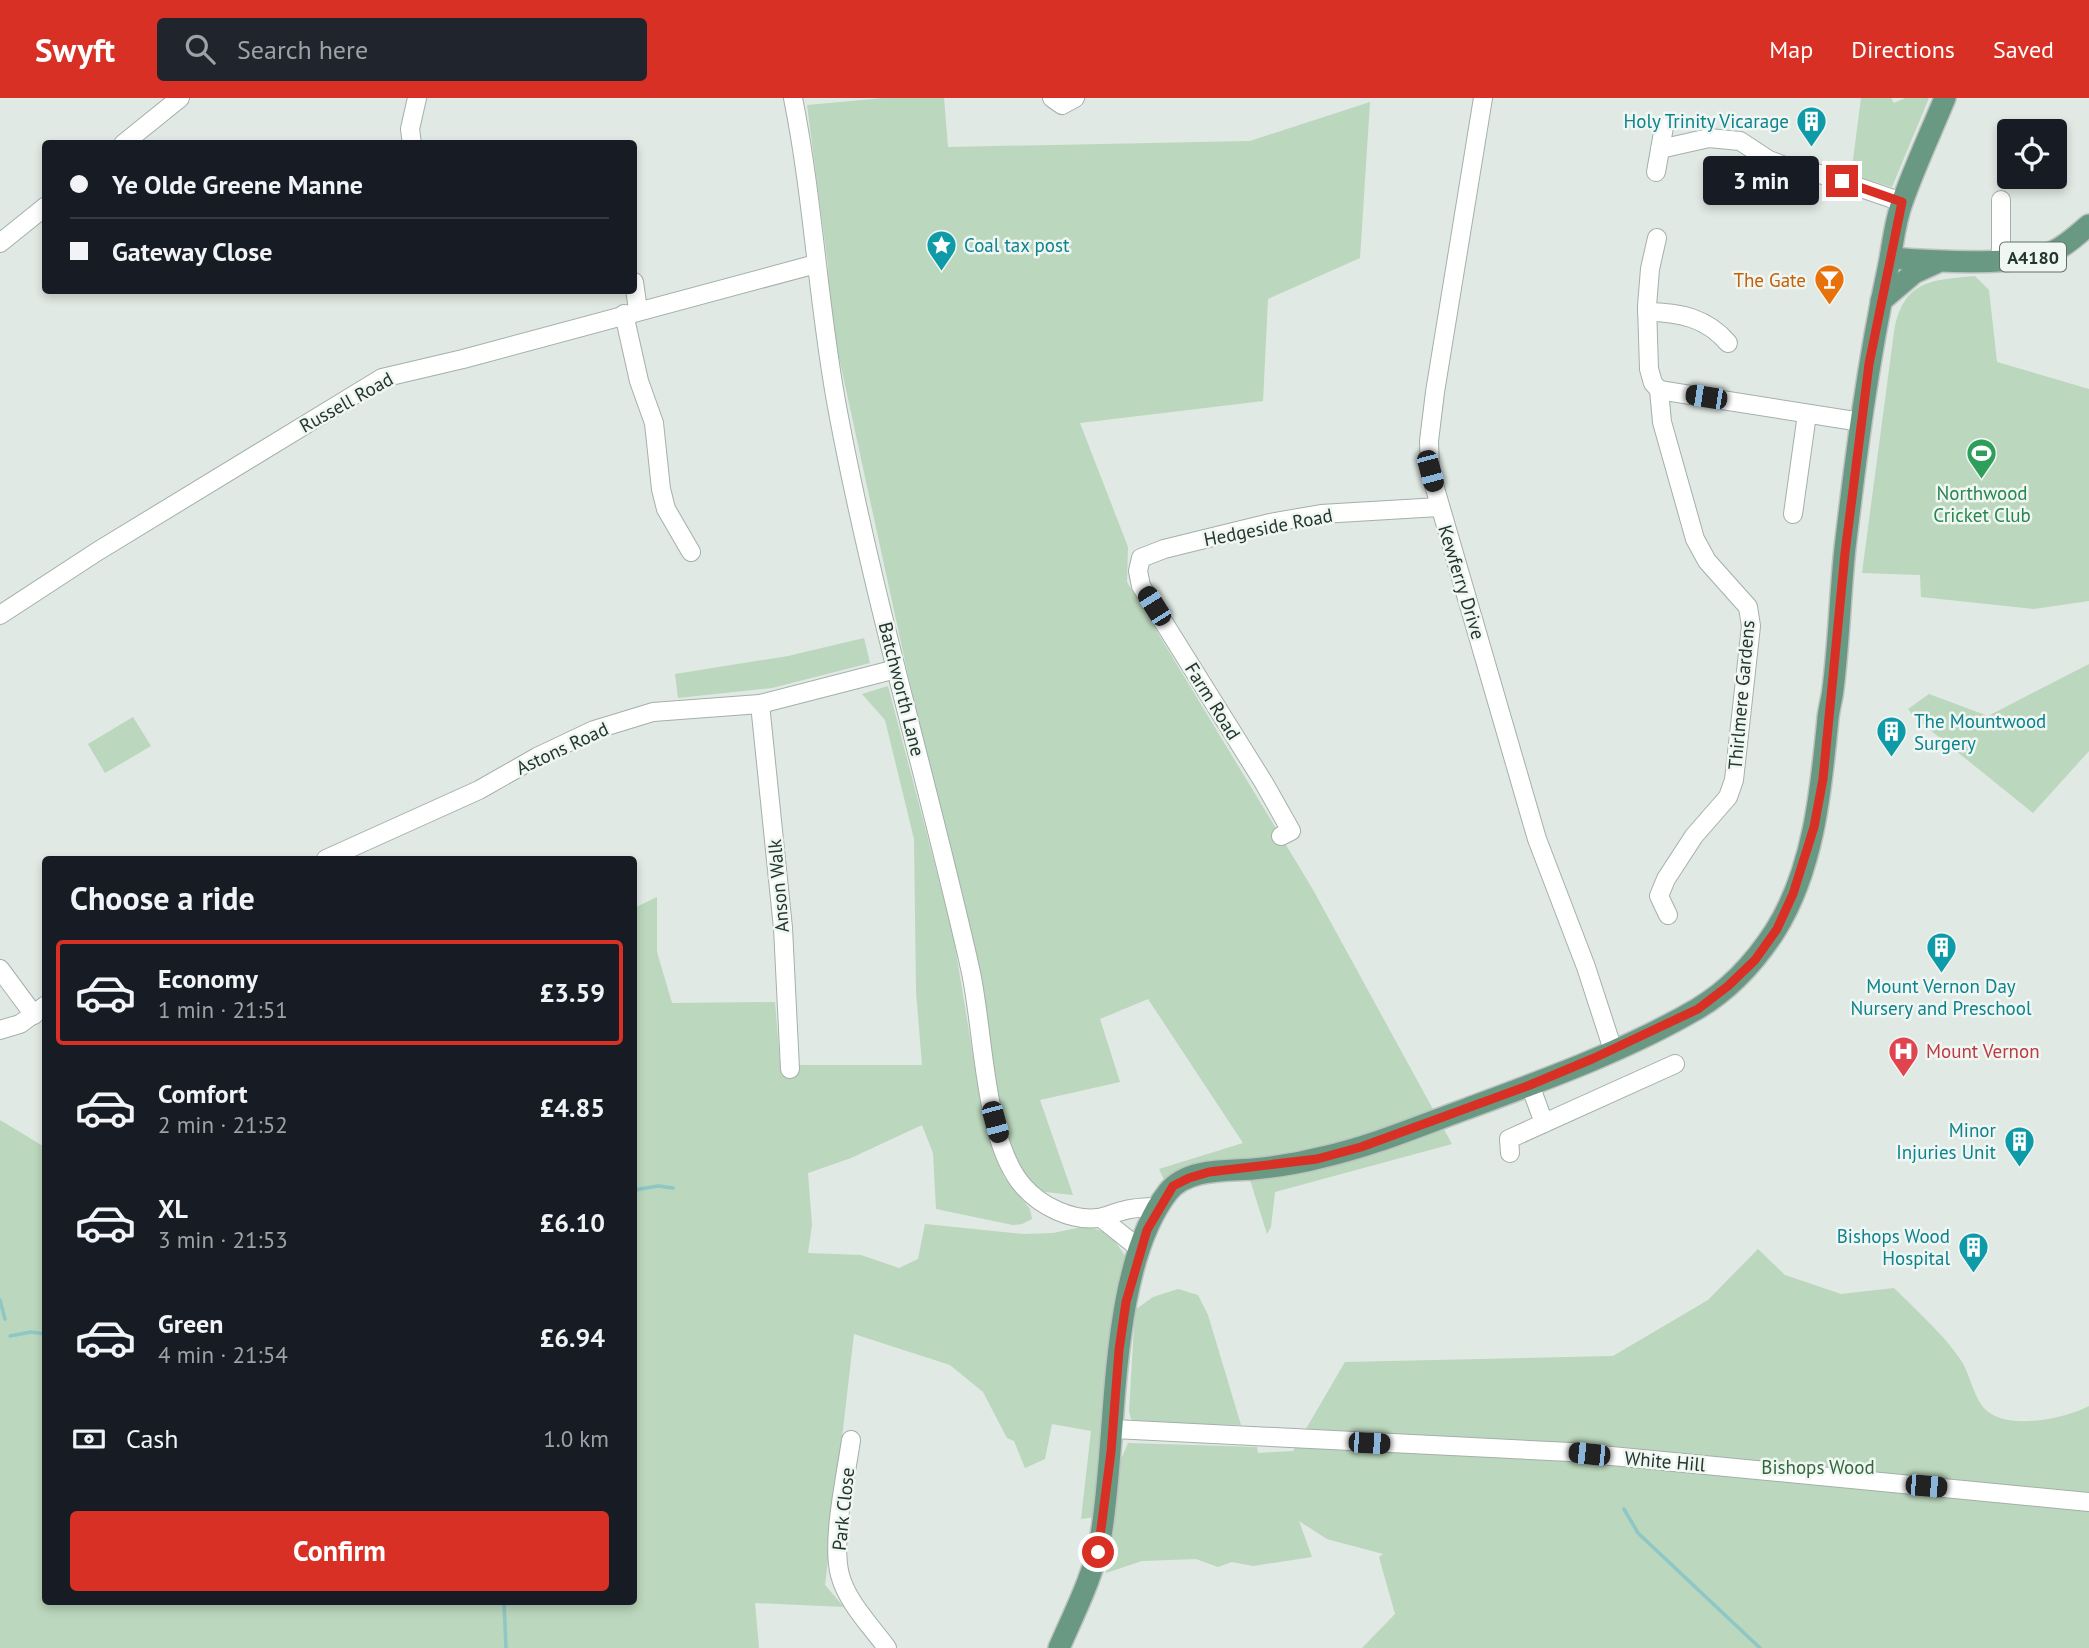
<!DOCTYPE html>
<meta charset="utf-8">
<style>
:root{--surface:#171b24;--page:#20242c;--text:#f1f3f6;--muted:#9ea1a6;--line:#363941;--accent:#d93025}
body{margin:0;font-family:"PT Sans",sans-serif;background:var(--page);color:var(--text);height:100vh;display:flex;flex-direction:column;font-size:26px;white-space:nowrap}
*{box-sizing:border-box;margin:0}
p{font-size:23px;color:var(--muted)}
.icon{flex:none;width:38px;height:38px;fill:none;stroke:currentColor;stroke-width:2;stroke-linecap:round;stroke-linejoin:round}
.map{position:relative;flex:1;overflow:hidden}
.drawer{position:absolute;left:42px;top:758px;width:595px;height:749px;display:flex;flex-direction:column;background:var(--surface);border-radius:7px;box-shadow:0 4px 10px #0003}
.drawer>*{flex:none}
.banner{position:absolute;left:42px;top:42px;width:595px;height:154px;border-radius:7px;box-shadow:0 4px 10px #0003;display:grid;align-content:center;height:154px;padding:0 28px;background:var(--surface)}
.buttons{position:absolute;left:1997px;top:21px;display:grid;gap:14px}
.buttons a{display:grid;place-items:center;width:70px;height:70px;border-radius:7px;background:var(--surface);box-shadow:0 4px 10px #0003;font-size:35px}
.end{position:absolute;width:32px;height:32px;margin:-16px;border:9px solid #d93025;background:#fff;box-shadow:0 0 0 4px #fff}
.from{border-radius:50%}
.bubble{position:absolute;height:49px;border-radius:7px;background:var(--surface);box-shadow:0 4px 10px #0003;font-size:23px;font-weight:700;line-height:49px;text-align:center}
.car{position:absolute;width:21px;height:42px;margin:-21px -10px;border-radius:9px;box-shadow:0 0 5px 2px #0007;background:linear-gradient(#222 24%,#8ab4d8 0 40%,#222 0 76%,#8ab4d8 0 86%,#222 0)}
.banner b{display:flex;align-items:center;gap:24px;height:66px;font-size:26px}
.banner b+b{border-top:2px solid var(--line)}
.banner i{width:18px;height:18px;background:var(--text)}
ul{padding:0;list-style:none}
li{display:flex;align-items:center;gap:21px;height:105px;margin:0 14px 10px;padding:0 14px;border:4px solid transparent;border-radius:7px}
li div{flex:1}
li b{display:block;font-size:26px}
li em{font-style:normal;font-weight:700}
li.active{border-color:var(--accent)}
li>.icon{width:63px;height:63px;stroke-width:1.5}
h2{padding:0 28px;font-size:32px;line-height:84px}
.pay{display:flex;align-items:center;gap:18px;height:77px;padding:0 28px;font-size:26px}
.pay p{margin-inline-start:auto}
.button{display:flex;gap:14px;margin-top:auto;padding:14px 28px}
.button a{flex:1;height:80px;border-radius:7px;background:var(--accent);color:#fff;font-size:28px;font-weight:700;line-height:80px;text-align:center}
header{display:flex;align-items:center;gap:42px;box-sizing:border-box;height:98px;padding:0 35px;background:var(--accent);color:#fff}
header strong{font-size:33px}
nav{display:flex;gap:38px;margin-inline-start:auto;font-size:24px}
.search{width:490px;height:63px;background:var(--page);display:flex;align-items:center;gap:18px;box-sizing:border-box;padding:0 24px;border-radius:7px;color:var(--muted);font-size:26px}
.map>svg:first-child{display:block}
.green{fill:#bbd7bd}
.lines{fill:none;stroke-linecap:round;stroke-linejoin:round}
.stream{stroke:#8ec7c5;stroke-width:3.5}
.minor-casing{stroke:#a4b0a9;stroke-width:20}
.major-casing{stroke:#bdc3c0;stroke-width:24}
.minor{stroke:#fff;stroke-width:18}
.major{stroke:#6a9983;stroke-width:21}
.route{stroke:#d93025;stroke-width:9}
.labels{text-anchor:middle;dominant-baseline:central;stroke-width:5;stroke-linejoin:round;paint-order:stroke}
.shield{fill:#f0f6f2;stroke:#607068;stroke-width:2}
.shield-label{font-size:18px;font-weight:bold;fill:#23372d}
.culture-label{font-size:19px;fill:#0d838f;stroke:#f0f6f2;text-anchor:end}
.food-label{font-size:19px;fill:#c56008;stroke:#f0f6f2;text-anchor:end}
.street-label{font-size:19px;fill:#23372d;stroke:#f0f6f2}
.leisure-label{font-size:19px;fill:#27864d;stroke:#f0f6f2}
.health-label{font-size:19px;fill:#be3a42;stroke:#f0f6f2;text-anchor:start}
.park-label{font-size:19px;fill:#32683c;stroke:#f0f6f2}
</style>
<header>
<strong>Swyft</strong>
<div class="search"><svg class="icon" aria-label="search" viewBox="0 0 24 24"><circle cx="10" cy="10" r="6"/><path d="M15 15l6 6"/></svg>Search here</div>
<nav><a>Map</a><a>Directions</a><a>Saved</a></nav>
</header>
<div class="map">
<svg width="2089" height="1550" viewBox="0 0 2089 1550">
<rect width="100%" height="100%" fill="#e0e9e3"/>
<g class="green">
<path d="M884 0H944L948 49 1250 43 1370 4 1360 160 1268 201 1263 303 1080 325 1128 449 1127 484 1312 790 1452 1046 1275 1094 1271 1129 1267 1136 1251 1085 1239 1062 1165 1084 1159 1071 1243 1045 1148 901 1100 921 1120 984 1040 1002 1073 1097 1036 1093 1021 1072 1005 1035 974 850 910 586 830 218 828 168 807 7Z"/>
<path d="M1861 0H1891L1894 5 1905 0H1929L1892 89 1851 77Z"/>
<path d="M1975 178 1989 192 1997 264 2089 291V503L2034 511 1921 499 1920 477 1862 475 1894 234C1903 182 1931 182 1975 178Z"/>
<path d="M864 540 870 565 772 590 678 600 675 576 788 558Z"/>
<path d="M2089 566V653L2033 715 1914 619 1908 611 1929 596 1988 618Z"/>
<path d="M888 588 953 836 981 1006 996 1060 1004 1079 1030 1111 1032 1121 1022 1126 1013 1127 936 1111 933 1055 922 1027 851 1060 808 1075 812 1127 808 1155 861 1157 899 1170 918 1161 925 1126 1024 1136 1053 1135 1087 1128 1110 1136 1126 1159 1096 1419 1081 1421 1091 1333 1052 1326 1045 1361 1025 1370 1014 1343 1007 1340 983 1294 950 1267 854 1236 825 1487 844 1509 755 1505 759 1550H0V1022L43 1048 45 1047 46 1503H634V810L657 799V854L672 905 775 904 780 964 802 967H922L916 893 914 741 885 622 862 596Z"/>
<path d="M133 619 151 648 105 675 88 646Z"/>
<path d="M1758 1151 1785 1177 1841 1196 1894 1190C1914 1210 1945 1238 1960 1261 1970 1275 1972 1295 1983 1309 2003 1334 2065 1321 2089 1308V1550H1362L1395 1516 1379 1459 1383 1456 1327 1441 1299 1423 1312 1459 1253 1468 1232 1464 1218 1469 1196 1461 1142 1463 1106 1475 1105 1465 1119 1366 1128 1345 1257 1349 1258 1355 1293 1353 1345 1264 1613 1258 1708 1202Z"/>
<path d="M1178 1191 1198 1197 1208 1217 1241 1327 1140 1325 1131 1321 1129 1313 1135 1212 1153 1199Z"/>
</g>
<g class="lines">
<g class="stream">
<path d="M634 1092 658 1088 673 1090"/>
<path d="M0 1202 5 1221"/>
<path d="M10 1238 31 1234 46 1236"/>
<path d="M1624 1411 1638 1435 1760 1550"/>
<path d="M504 1503 506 1550"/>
</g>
<defs>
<g id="minor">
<path d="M793 0C814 104 818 210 838 314 873 501 928 684 970 870 984 930 983 1044 1024 1089 1041 1108 1071 1123 1098 1120 1106 1119 1113 1115 1122 1113 1134 1109 1147 1109 1159 1109"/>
<path d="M1052 0 1062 7 1075 0"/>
<path d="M1483 0 1435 294 1429 343 1430 373 1537 741 1586 869 1613 952"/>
<path d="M123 46 180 0"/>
<path d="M412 46 410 31 417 0"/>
<path d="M1660 51 1709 40 1740 43 1769 62 1787 69 1820 76 1902 104"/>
<path d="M1656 74 1664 29"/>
<path d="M1657 140 1650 171 1647 208 1649 271 1653 285 1659 292 1662 324 1695 441 1707 463 1748 509 1751 528 1734 682 1728 699 1694 738 1666 781 1659 798 1668 817"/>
<path d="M0 145 46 108"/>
<path d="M2001 161V102"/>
<path d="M634 184 638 212"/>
<path d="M1647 214C1679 214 1707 220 1728 245"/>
<path d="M624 216 639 283 654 325 661 391 666 411 691 454"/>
<path d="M1659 292 1861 324"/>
<path d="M1793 416 1807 316"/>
<path d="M0 517 98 453 382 280 463 261 816 166"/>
<path d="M760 606 783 830 790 971"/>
<path d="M1281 738 1291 733 1264 685 1141 488 1138 473 1141 460 1164 451 1270 425 1321 416 1439 409"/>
<path d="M326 761 479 692 537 659 594 632 653 614 760 606 896 571"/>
<path d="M0 871 34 917"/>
<path d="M0 932 20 926 46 907"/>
<path d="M1530 987 1544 1025"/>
<path d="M1510 1055 1509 1041 1675 966"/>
<path d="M1101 1120 1140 1151"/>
<path d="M1114 1331 1570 1354 2089 1404"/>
<path d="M851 1342C846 1378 831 1443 840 1477 847 1504 871 1528 887 1550"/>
</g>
<g id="major">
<path d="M1891 160C1929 163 2020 169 2054 153 2067 147 2078 136 2089 127"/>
<path d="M1881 203 1914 175 1936 165"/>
<path d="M1059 1550C1075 1513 1094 1477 1101 1437 1118 1339 1107 1173 1168 1094 1187 1070 1226 1073 1253 1071 1276 1069 1300 1065 1323 1059 1372 1048 1419 1028 1466 1011 1544 982 1625 953 1697 911 1729 892 1755 864 1775 833 1814 771 1821 692 1828 620 1829 610 1832 601 1833 591 1839 544 1840 497 1845 450 1856 357 1868 263 1888 171 1893 148 1894 125 1903 102 1915 68 1931 34 1945 0"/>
</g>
</defs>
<use href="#minor" class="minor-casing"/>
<use href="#major" class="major-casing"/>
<use href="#minor" class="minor"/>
<use href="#major" class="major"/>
</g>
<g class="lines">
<path class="route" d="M1098 1454 1111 1354 1119 1252 1126 1204 1147 1132 1173 1088 1189 1080 1209 1074 1317 1061 1361 1049 1530 987 1592 961 1698 911 1728 888 1755 862 1777 831 1793 796 1814 729 1823 681 1845 455 1869 266 1902 104 1842 83"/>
</g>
<defs>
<symbol id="building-pin" viewBox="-11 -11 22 30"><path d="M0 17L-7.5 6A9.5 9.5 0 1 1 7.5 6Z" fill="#0f9aa8" stroke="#f0f6f2"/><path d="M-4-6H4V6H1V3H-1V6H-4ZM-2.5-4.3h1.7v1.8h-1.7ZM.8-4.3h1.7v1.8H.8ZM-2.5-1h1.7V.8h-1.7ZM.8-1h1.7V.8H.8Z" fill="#fff"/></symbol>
<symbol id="sight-pin" viewBox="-11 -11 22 30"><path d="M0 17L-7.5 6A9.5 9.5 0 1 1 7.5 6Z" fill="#0f9aa8" stroke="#f0f6f2"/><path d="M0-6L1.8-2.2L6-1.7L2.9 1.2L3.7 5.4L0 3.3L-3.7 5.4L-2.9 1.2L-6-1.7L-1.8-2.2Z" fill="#fff"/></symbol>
<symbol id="bar-pin" viewBox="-11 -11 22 30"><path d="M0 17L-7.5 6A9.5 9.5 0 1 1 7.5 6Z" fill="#e8710a" stroke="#f0f6f2"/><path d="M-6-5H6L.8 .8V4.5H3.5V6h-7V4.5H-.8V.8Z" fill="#fff"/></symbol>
<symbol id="stadium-pin" viewBox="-11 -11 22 30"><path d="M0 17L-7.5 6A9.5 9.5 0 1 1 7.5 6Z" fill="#2e9e5b" stroke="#f0f6f2"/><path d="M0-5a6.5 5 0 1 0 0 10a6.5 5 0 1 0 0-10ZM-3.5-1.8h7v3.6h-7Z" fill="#fff"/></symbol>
<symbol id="hospital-pin" viewBox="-11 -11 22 30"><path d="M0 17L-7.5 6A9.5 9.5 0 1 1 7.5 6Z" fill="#e0444e" stroke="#f0f6f2"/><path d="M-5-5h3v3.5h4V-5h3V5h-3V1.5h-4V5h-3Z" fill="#fff"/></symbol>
</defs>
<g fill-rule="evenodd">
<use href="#building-pin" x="1794" y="6" width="35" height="47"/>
<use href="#sight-pin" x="924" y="130" width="35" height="47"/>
<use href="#bar-pin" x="1812" y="164" width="35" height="47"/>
<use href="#stadium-pin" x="1964" y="338" width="35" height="47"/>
<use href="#building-pin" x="1874" y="616" width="35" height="47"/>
<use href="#building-pin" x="1924" y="832" width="35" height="47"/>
<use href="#hospital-pin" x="1886" y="936" width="35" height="47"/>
<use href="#building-pin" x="2002" y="1026" width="35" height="47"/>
<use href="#building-pin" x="1956" y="1132" width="35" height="47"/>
</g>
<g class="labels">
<rect class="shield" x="2000" y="144.5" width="66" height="29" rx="5"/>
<g class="shield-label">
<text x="2033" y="159">A4180</text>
</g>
<g class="culture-label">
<text x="1789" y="23">Holy Trinity Vicarage</text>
<text x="964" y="147" text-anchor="start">Coal tax post</text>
<text x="1914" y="623" text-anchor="start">The Mountwood<tspan x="1914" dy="22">Surgery</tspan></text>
<text x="1941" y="888" text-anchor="middle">Mount Vernon Day<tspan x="1941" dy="22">Nursery and Preschool</tspan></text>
<text x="1996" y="1032">Minor<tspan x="1996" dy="22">Injuries Unit</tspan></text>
<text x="1950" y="1138">Bishops Wood<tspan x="1950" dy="22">Hospital</tspan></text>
</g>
<g class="food-label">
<text x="1806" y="182">The Gate</text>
</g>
<g class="street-label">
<text transform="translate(346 304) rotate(-29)">Russell Road</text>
<text transform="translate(1268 429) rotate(-11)">Hedgeside Road</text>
<text transform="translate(1462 484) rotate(73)">Kewferry Drive</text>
<text transform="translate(902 591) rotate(76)">Batchworth Lane</text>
<text transform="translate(1741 597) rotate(-85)">Thirlmere Gardens</text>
<text transform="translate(1213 603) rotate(58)">Farm Road</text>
<text transform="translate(562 650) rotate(-25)">Astons Road</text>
<text transform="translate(778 788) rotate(-95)">Anson Walk</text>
<text transform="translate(1665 1363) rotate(5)">White Hill</text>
<text transform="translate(843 1411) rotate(-84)">Park Close</text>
</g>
<g class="leisure-label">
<text x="1982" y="395">Northwood<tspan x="1982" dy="22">Cricket Club</tspan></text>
</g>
<g class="health-label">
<text x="1926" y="953">Mount Vernon</text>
</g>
<g class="park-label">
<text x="1818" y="1369">Bishops Wood</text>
</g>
</g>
</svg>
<div class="buttons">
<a><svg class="icon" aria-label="locate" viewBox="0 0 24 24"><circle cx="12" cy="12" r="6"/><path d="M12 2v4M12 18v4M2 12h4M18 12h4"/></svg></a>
</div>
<i class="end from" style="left:1098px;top:1454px"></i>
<i class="end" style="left:1842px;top:83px"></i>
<div class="bubble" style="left:1703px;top:58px;width:116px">3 min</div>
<i class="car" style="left:1706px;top:299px;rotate:279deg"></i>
<i class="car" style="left:1430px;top:373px;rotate:165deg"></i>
<i class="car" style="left:1154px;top:508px;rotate:328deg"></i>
<i class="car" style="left:995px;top:1024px;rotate:165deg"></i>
<i class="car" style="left:1369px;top:1345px;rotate:93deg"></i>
<i class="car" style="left:1589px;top:1356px;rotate:276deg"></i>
<i class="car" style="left:1926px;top:1388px;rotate:95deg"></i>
<div class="banner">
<b><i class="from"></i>Ye Olde Greene Manne</b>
<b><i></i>Gateway Close</b>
</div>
<section class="drawer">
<h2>Choose a ride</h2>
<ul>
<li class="active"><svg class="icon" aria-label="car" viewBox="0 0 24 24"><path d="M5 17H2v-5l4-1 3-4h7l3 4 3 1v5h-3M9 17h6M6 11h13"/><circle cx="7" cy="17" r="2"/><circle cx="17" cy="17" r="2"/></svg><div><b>Economy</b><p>1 min · 21:51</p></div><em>£3.59</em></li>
<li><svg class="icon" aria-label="car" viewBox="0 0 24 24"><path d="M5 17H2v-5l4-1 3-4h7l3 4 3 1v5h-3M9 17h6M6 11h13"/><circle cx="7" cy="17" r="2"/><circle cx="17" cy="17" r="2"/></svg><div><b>Comfort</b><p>2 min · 21:52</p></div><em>£4.85</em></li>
<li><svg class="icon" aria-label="car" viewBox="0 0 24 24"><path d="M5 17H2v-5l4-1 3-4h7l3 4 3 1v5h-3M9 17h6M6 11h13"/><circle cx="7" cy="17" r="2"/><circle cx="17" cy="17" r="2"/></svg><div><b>XL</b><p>3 min · 21:53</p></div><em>£6.10</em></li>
<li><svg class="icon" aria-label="car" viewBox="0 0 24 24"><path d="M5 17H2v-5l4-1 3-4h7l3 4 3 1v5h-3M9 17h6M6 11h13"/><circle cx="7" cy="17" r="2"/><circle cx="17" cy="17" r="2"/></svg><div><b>Green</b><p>4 min · 21:54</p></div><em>£6.94</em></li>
</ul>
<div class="pay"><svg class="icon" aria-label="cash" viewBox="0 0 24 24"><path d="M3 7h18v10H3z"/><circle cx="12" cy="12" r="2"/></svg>Cash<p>1.0 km</p></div>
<div class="button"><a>Confirm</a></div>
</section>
</div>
